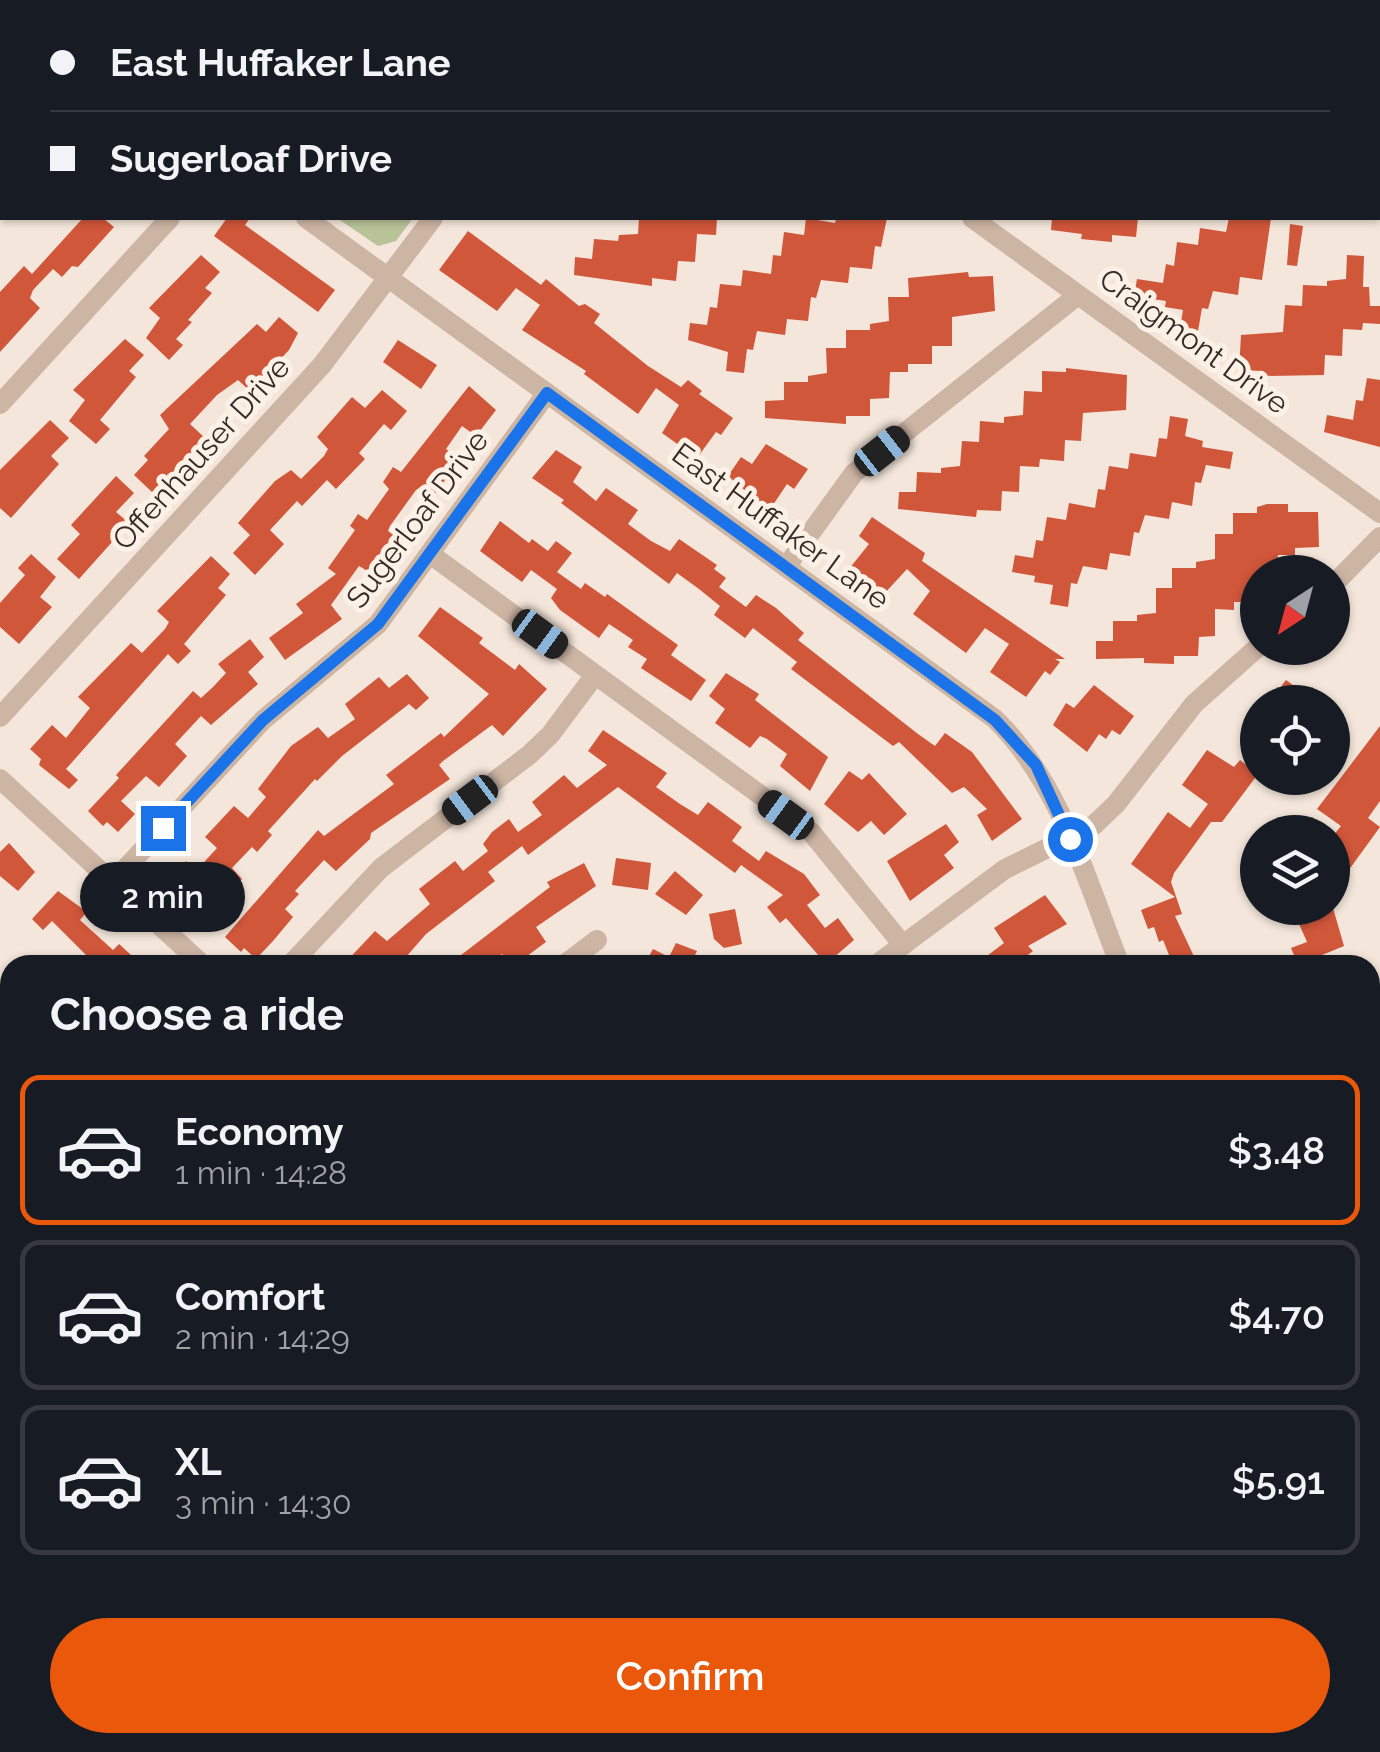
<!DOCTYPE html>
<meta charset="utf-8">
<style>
:root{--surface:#171b24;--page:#20242c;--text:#f1f3f6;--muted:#9ea1a6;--line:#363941;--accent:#ea580c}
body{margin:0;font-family:Raleway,sans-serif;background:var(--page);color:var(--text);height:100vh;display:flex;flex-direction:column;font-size:38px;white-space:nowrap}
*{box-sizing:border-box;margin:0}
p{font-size:32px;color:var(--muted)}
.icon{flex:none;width:55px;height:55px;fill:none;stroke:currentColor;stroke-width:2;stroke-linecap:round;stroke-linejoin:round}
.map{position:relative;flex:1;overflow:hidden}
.panel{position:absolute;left:0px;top:955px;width:1380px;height:798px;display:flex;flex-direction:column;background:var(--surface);border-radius:30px 30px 0 0;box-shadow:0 2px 8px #0004}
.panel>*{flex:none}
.banner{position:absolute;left:0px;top:0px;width:1380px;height:220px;box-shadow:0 2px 8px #0004;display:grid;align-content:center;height:220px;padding:0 50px;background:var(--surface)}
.needle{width:65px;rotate:216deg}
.tools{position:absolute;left:1240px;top:555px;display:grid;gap:20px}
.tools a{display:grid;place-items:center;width:110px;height:110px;border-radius:50%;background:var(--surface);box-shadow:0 2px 8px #0004;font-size:50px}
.end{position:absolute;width:45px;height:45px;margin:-22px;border:12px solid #1a73e8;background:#fff;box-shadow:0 0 0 5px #fff}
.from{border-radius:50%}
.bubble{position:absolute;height:70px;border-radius:35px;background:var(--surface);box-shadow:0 2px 8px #0004;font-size:32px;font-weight:600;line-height:70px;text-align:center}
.car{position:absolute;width:30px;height:60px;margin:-30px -15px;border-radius:12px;box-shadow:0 0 8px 2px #0007;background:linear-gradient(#222 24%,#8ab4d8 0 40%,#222 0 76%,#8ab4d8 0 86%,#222 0)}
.banner b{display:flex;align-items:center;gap:35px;height:95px;font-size:38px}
.banner b+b{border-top:2px solid var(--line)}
.banner i{width:25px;height:25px;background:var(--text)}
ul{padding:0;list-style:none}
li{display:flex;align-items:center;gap:30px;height:150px;margin:0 20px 15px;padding:0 30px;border:5px solid var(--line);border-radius:20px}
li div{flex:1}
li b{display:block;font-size:38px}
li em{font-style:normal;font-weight:600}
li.current{border-color:var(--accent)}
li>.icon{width:90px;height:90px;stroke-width:1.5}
h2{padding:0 50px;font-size:45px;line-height:120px}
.action{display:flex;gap:20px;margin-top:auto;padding:20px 50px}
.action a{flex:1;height:115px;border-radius:60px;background:var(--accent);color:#fff;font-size:40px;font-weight:600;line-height:115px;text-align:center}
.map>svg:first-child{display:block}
.green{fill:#b8c498}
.building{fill:#d1573b}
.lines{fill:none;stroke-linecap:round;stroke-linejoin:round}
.minor{stroke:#cdb5a4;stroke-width:20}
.major{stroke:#7b6156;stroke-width:25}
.route{stroke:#1a73e8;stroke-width:12}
.labels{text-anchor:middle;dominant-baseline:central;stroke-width:10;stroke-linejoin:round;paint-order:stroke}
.street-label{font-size:30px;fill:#382b27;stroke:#fbf1e6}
</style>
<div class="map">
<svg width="1380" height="1752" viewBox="0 0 1380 1752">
<rect width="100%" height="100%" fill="#f4e6da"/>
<g class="green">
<path d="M254 0H674L252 2Z"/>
<path d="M337 218H413L396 241 378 246Z"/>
</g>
<g class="building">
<path d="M83 218H103L114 227 78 267 72 266 62 277 53 269 33 290 30 298 40 308 0 352V292L24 266 32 274Z"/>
<path d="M227 218H250L245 225 335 290 318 312 214 236Z"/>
<path d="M639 218H717L716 235 697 234 695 262 678 261 676 281 652 278V286L574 275 575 257 592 259 594 239 618 241 619 235 638 234Z"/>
<path d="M806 218 835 223 836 218H887L881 247 875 246 872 269 850 267 848 283 821 280 816 298 811 297 808 321 787 319 785 335 757 331 753 350 747 349 744 373 726 371 728 352 688 340 690 323 707 325 710 307 717 308 720 284 741 286 743 270 771 274 773 255 781 256 784 232 804 235Z"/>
<path d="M1052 218H1138L1136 237 1112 235V242L1081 239 1082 234 1051 230Z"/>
<path d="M1229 218H1271L1262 280 1240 277 1238 295 1213 291 1208 309 1202 308 1198 331 1180 329 1183 310 1165 307 1166 301 1134 296 1137 279 1163 283 1166 264 1174 266 1177 242 1198 245 1200 228 1226 232Z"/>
<path d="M1290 224 1303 226 1297 266 1287 265Z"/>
<path d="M468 231 541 285 546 279 579 306 585 304 600 314 594 323 648 366 681 387 688 380 702 391 699 394 733 418 721 435 716 432 697 458 662 433 679 405 656 388 638 414 584 374 586 371 522 330 540 305 516 288 497 311 439 270Z"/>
<path d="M201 255 220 272 205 288 212 293 188 320 192 322 176 339 183 345 169 360 146 338 160 318 149 308Z"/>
<path d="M1347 255 1364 256 1363 287H1369L1370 306H1380V324L1363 323 1362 330 1343 329 1342 356 1325 355 1324 375 1263 376V371L1239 370 1241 335 1283 332 1285 305 1302 306 1303 285 1327 286V281L1346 279Z"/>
<path d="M968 272 969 277 993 276 995 311 952 317V346H932V364H908V372H890L889 398 870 399V416H846V424L765 418V401L784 400V382H808V376L827 373 826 348H846V330H870V324L889 321 888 297H909L908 278Z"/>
<path d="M279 317 298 333 289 350 250 391 238 380 217 395 190 424 206 439 168 481 163 480 152 492 134 475 148 460 144 456 169 429 160 415 257 324 266 332Z"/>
<path d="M125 339 144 355 129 371 136 377 100 420 110 429 96 444 69 421 85 400 73 390Z"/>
<path d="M398 340 437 365 421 389 383 362Z"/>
<path d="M1066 368 1127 375 1126 410 1083 413 1081 441 1065 440 1064 461 1040 459 1039 467 1020 466 1019 492 1002 491 1001 511 977 510 976 517 898 509 899 492H916L917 472 941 473V468L960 466 962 441 979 442 980 421 1004 423V417L1023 415 1024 391 1042 392V371L1066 372Z"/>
<path d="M1367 378 1380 380V447L1324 432 1327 415 1353 420 1356 400 1363 401Z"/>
<path d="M469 386 496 410 476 436 462 426 446 449 460 459 435 494 422 486 416 490 390 526 388 531 402 541 376 576 359 566 331 605 342 619 285 660 269 638 303 613 296 604 336 574 328 568 355 530 350 526 358 514 367 520 389 489 383 482 393 467 401 472Z"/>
<path d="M382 390 407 411 391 430 384 424 359 453 365 459 336 489 327 480 302 506 297 501 270 530 284 544 255 575 233 553 250 535 238 523 275 481 291 470 301 479 324 456 328 449 317 437 352 397 365 408Z"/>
<path d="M1170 416 1188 419 1185 436 1203 441 1202 447 1233 452 1230 469 1206 465 1201 483 1195 482 1192 506 1172 502 1169 519 1145 515 1139 533 1134 532 1130 556 1110 553 1107 570 1083 566 1077 584 1071 583 1068 607 1050 604 1053 585 1034 582 1035 576 1012 572 1015 555 1033 558 1036 540 1043 541 1047 517 1066 520 1069 503 1095 508 1098 489 1105 490 1109 466 1128 469 1130 453 1156 457 1159 438 1167 439Z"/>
<path d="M50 420 69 438 51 456 59 464 11 518 0 508V470Z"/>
<path d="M766 444 808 469 794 489 787 484 769 511 728 476 741 457 752 464Z"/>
<path d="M556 450 582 467 573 482 596 501 606 488 638 510 628 524 651 541 670 551 679 539 717 565 714 569 726 578 719 587 746 607 756 595 776 608 804 633 798 640 918 734 935 746 945 733 972 752 1022 819 992 841 977 815 987 809 964 787 952 793 899 742 893 746 791 669 797 662 753 628 745 638 714 615 720 606 699 589 677 573 669 584 561 503 564 500 532 478Z"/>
<path d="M116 476 134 493 116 512 129 523 79 579 57 559 80 534 71 525Z"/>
<path d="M1267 504H1288V512H1318L1319 547 1295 548V555H1278L1275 572H1258V602H1234V610L1215 609V636L1199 637 1198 656H1174V664L1144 663V658L1096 659V641H1113V621H1137V615L1156 613V588H1172V568H1196V562L1215 559V534H1233V513H1257V507Z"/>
<path d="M872 517 925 553 922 561 1065 659H1055L1060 662 1050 675 1045 671 1026 697 990 672 1009 644 985 628 966 653 913 614 930 591 907 569 884 594 849 569 869 544 859 536Z"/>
<path d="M500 521 529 543 532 539 548 551 556 541 572 553 557 572 581 589 585 583 605 597 607 594 678 645 671 655 706 680 691 701 641 668 647 659 628 647 633 640 609 624 599 638 560 610 551 598 557 589 531 570 522 582 480 551Z"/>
<path d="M31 554 56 577 40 597 52 607 19 644 0 627V603L25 575 18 568Z"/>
<path d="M211 556 230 574 218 588 226 595 184 644 191 651 178 664 168 654 66 769 78 780 69 789 39 765 41 759 30 749 52 725 66 738 90 708 78 697 131 643 142 653 165 629 169 622 157 611Z"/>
<path d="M440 607 483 638 479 643 515 670 519 664 547 689 503 736 492 725 443 761 439 765 450 779 371 833 370 839 336 871 324 860 295 891 299 894 285 909 293 917 273 941 256 959 244 948 241 952 225 937 318 830 324 836 394 784 386 775 441 733 444 737 489 694 418 636Z"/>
<path d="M250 639 264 657 248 672 258 684 211 725 201 716 175 744 187 756 159 787 146 776 121 801 135 814 118 832 107 822 103 826 88 811 119 778 116 775 193 691 201 698 213 687 226 673 218 664Z"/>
<path d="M726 673 759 694 755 700 828 757 810 791 780 766 787 754 767 739 760 736 750 748 715 723 725 709 709 696Z"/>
<path d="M407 674 429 698 416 710 409 704 342 756 317 781 315 779 268 831 272 835 257 852 252 847 232 868 242 879 230 891 225 886 213 899 205 892 192 906 177 891 168 880 186 861 196 871 217 848 205 837 234 806 248 818 266 797 258 789 291 746 318 727 328 738 355 719 345 704 379 677 389 688Z"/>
<path d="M1286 680 1316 702H1269Z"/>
<path d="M1094 685 1134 716 1120 735 1112 730 1106 739 1099 734 1087 752 1053 725 1066 703 1074 708Z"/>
<path d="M1380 726V801L1368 818 1380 827 1343 878 1332 870V837L1341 826 1317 809Z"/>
<path d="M603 730 667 773 656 787 680 804 698 815 708 802 742 827 732 841 759 861 766 851 804 874 820 895 807 905 825 928 838 918 854 940 826 964 786 918 780 923 767 907 783 895 741 865 735 873 618 787 528 855 522 846 488 872 495 881 426 934 399 965H343L375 931 387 941 430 904 419 889 455 861 463 871 488 851 483 844 492 832 509 819 518 832 542 815 532 802 564 775 577 788 607 765 588 751Z"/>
<path d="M1207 750 1234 767 1240 760 1258 774 1222 822H1211L1174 873 1171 882 1182 914 1175 916 1198 965H1173L1163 940 1159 942 1154 927 1148 929 1141 910 1175 897 1131 864 1168 812 1190 828 1208 804 1182 785Z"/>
<path d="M849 771 862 780 869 773 907 814 884 835 871 821 858 832 824 804Z"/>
<path d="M946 824 959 842 944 855 954 868 910 901 887 861Z"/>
<path d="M9 843 35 872 18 891 0 876V852Z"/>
<path d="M616 858 651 863 648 890 612 885Z"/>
<path d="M584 863 596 886 536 927 546 942 515 965 502 954 487 965H448L550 887 547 882Z"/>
<path d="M675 871 703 895 686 915 655 894Z"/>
<path d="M58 891 87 912 80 920 113 950 119 944 142 965H96L52 921 43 930 32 919Z"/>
<path d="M1045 895 1067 924 1028 946 1033 951 1015 965H975L1004 943 994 928Z"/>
<path d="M1292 908H1333L1344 946 1310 960 1312 965H1298L1291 948 1307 942Z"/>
<path d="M735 909 742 944 724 948 714 939 709 914Z"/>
<path d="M676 943 697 951 690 965H644L653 949 669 957Z"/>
</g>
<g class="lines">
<g class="minor">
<path d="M74 0 75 2"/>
<path d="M703 2 707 0"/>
<path d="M0 103 2 101"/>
<path d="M306 218 995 719C1062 785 1086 880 1120 965"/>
<path d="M972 218 1380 513"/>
<path d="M0 404 170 218"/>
<path d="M430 554 811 832 903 945"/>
<path d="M786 567 854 473 1078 295"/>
<path d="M1332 586 1380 537"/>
<path d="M0 717 322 365 433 218"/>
<path d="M0 779 203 965"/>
<path d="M113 882 263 720 378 624 547 393"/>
<path d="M290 965 381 868 529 755 550 735 595 675"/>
<path d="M564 965 597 940"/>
<path d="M876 965 1005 869 1094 825 1116 804 1194 704 1258 647"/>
<path d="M0 1377 10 1386"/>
<path d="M1370 1588 1380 1613"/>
<path d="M408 1742 420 1752"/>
</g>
<g class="major">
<path d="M1370 1372 1380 1370"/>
<path d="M1370 1392 1380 1389"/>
<path d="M1370 1424 1380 1421"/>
<path d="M699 1752 713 1742"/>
<path d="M749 1752 762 1742"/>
</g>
</g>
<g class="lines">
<path class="route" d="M163 828 263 720 378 624 547 393 995 720 1036 765 1070 839"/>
</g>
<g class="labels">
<g class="street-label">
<text transform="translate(1194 341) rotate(36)">Craigmont Drive</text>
<text transform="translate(201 453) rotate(-48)">Offenhauser Drive</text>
<text transform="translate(417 519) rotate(-53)">Sugerloaf Drive</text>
<text transform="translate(781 526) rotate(36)">East Huffaker Lane</text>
</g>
</g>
</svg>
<div class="tools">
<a><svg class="needle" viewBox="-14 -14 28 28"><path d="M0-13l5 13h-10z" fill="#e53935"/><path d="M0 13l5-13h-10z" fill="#9ea1a6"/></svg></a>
<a><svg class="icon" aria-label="locate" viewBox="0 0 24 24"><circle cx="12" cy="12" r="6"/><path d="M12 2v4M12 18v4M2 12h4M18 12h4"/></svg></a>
<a><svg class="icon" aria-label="layers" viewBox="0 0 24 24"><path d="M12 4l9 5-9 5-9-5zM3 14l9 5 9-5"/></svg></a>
</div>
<i class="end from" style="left:1070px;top:839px"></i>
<i class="end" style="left:163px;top:828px"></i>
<div class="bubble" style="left:80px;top:862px;width:165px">2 min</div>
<i class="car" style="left:882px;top:451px;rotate:52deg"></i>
<i class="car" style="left:540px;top:634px;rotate:126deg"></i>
<i class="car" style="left:470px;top:800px;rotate:233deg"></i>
<i class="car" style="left:786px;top:815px;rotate:306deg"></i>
<div class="banner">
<b><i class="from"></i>East Huffaker Lane</b>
<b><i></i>Sugerloaf Drive</b>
</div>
<section class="panel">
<h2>Choose a ride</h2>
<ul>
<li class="current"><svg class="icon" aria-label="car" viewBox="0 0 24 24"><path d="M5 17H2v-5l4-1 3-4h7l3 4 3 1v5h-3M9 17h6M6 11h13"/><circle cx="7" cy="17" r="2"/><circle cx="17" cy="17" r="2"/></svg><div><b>Economy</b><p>1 min · 14:28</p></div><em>$3.48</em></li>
<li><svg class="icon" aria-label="car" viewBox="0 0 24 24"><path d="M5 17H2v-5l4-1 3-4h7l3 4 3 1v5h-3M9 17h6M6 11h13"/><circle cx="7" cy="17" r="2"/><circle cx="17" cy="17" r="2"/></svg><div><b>Comfort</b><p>2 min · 14:29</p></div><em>$4.70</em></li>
<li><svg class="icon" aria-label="car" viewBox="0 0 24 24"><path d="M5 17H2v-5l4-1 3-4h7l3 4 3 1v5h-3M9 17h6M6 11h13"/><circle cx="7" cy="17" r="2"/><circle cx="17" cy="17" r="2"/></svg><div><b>XL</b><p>3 min · 14:30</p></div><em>$5.91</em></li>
</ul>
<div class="action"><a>Confirm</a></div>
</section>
</div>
